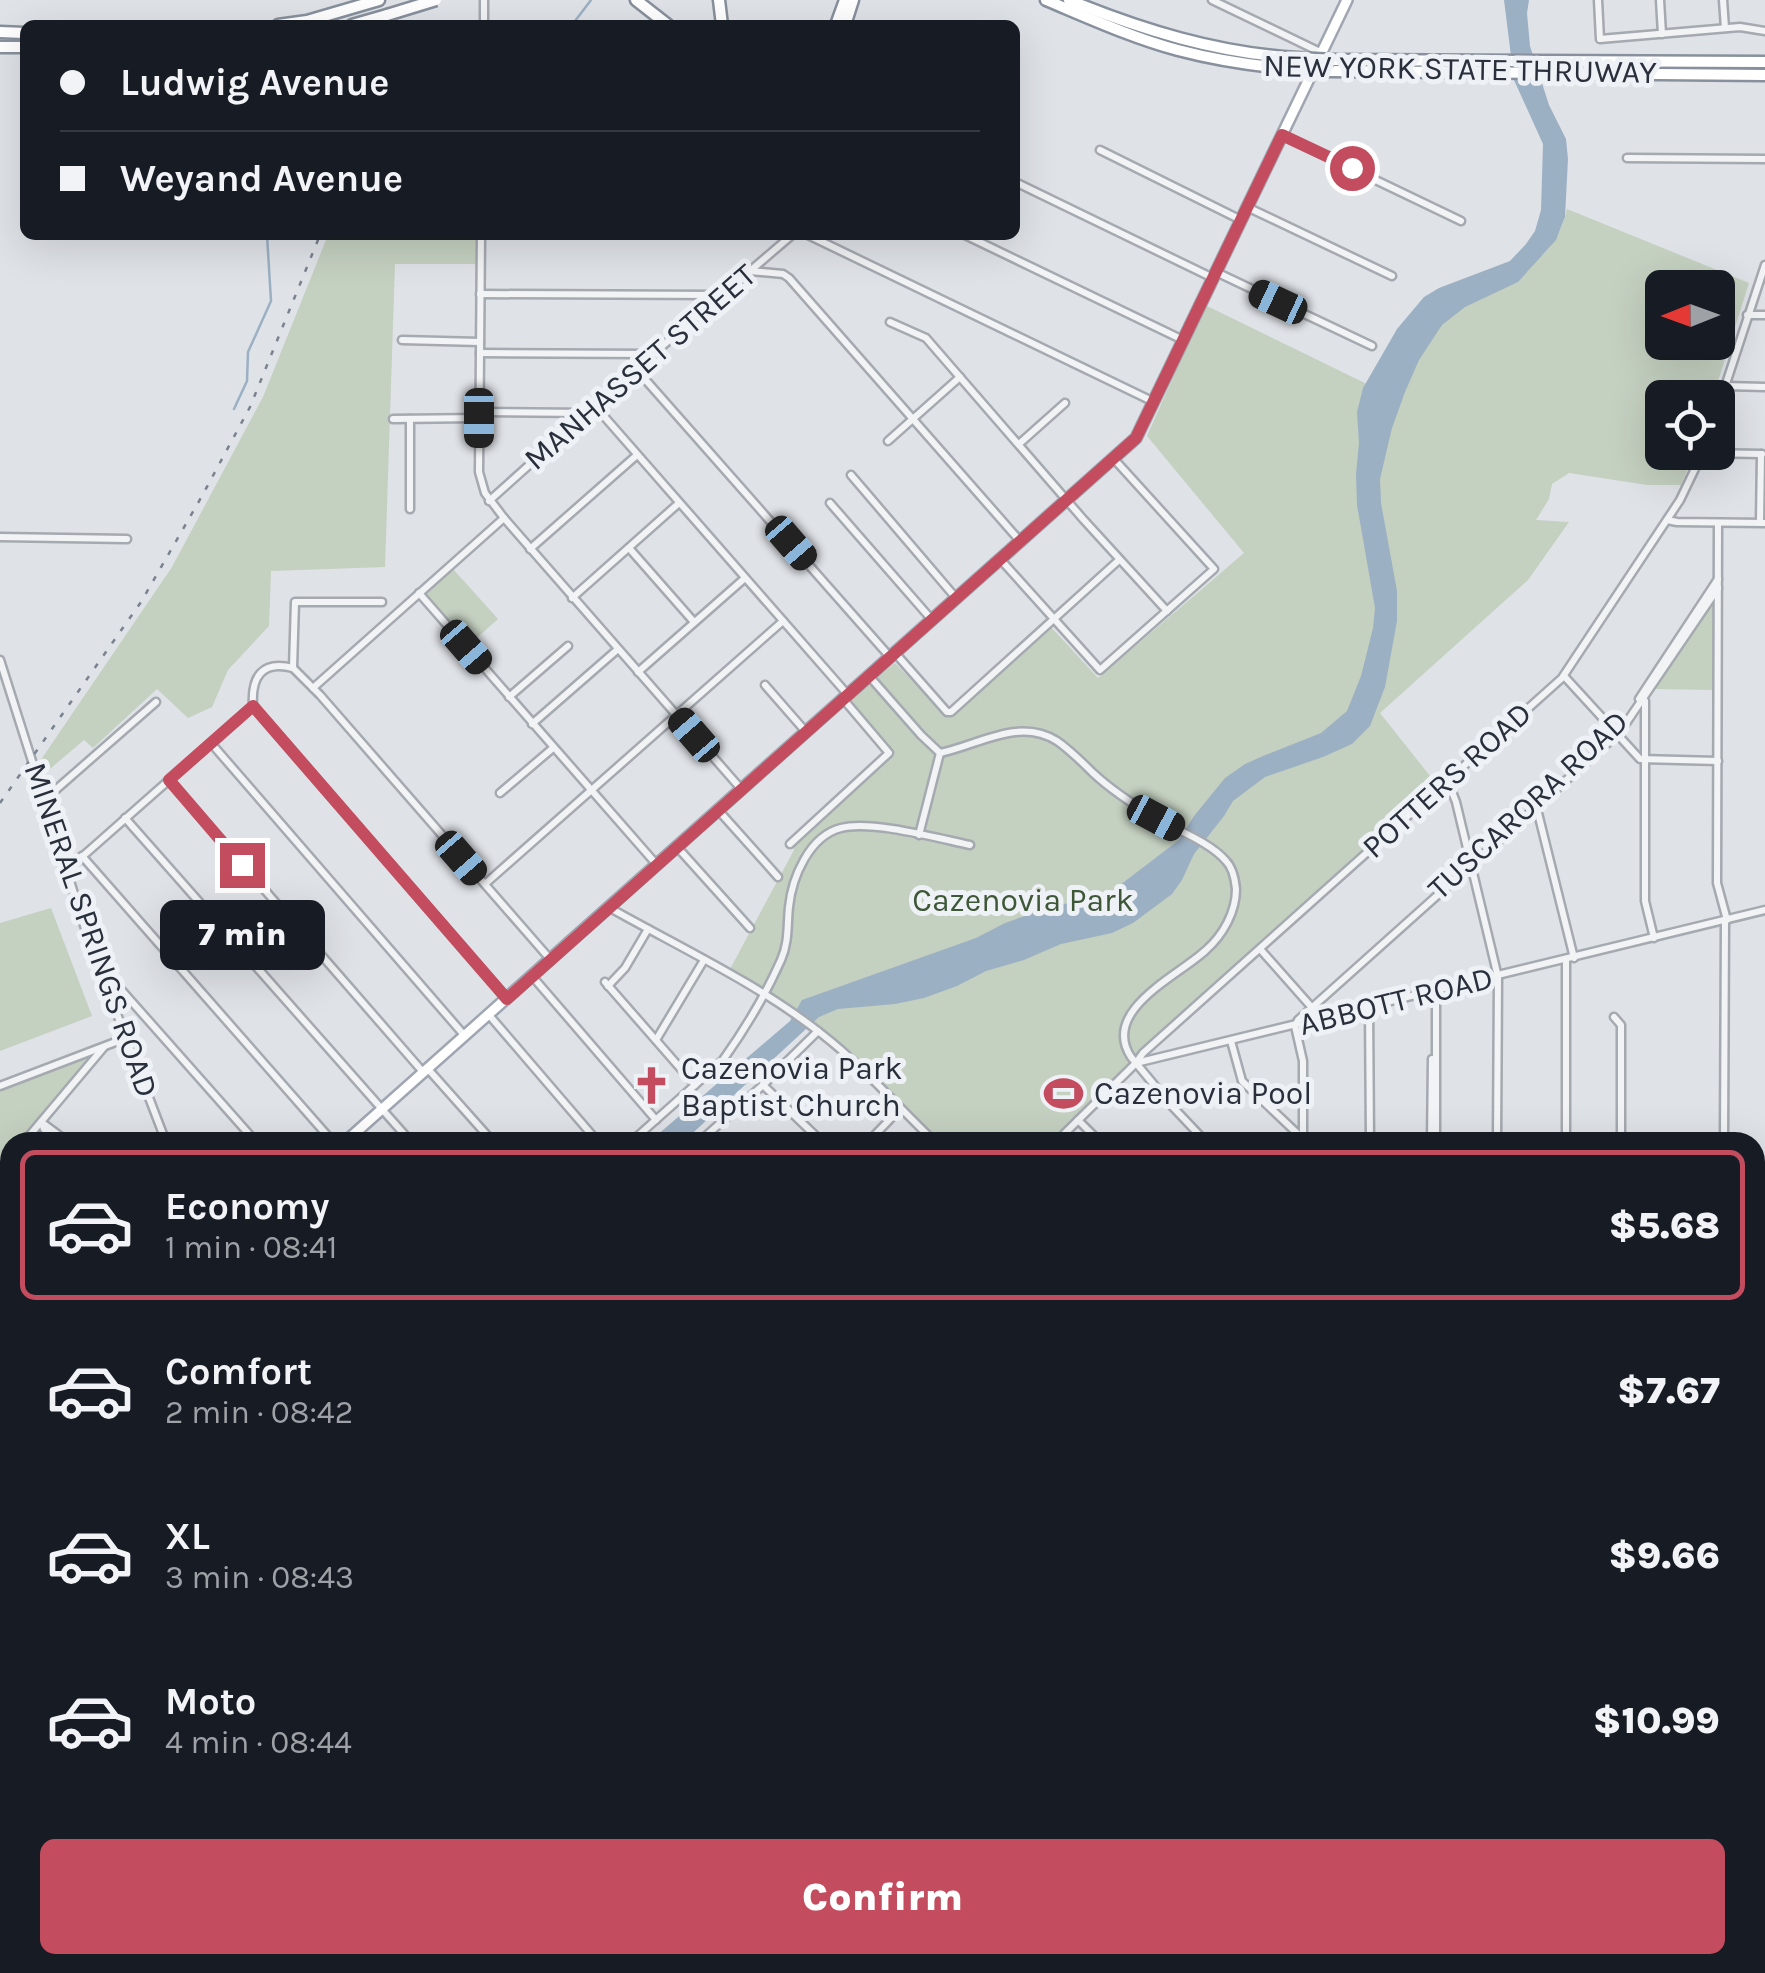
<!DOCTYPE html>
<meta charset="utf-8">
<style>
:root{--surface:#171b24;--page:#242831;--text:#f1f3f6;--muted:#9ea1a6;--line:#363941;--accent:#c34d5f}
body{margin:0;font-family:Karla,sans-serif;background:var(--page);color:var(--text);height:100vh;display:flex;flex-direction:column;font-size:38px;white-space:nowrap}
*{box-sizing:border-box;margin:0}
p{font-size:32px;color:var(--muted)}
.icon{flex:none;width:55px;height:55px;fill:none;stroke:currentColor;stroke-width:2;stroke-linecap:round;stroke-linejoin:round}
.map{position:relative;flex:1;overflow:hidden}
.side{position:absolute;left:0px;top:1132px;width:1765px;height:842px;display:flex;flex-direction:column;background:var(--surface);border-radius:30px 30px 0 0;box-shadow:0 10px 40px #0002}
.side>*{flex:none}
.guide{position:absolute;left:20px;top:20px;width:1000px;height:220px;border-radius:15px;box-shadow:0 10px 40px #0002;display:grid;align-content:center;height:220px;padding:0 40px;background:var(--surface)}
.needle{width:65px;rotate:269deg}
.fabs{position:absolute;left:1645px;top:270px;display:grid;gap:20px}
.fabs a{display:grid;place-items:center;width:90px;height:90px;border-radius:15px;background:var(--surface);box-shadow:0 10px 40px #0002;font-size:50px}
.end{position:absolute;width:45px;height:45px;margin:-22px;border:12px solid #c34d5f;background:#fff;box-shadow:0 0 0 5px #fff}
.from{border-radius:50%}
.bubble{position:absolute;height:70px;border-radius:15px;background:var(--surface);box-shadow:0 10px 40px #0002;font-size:32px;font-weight:800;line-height:70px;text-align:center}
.car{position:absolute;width:30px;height:60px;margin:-30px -15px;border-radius:12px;box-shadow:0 0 8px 2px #0007;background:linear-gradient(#222 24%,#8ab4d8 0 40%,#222 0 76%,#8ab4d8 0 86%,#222 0)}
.guide b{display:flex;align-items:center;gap:35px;height:95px;font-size:38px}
.guide b+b{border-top:2px solid var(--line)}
.guide i{width:25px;height:25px;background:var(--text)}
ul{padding:18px 0 0;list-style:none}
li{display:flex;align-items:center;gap:30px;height:150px;margin:0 20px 15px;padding:0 20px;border:5px solid transparent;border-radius:15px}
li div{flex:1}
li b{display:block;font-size:38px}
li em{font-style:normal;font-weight:800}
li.current{border-color:var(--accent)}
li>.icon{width:90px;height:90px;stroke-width:1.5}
.button{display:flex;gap:20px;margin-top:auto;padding:20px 40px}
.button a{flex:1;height:115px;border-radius:15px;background:var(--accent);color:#fff;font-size:40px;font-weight:800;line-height:115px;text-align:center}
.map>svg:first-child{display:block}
.green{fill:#c4d0c0;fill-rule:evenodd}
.water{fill:#9cb0c4}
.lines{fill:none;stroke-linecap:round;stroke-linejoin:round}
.stream{stroke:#9cb0c4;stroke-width:2.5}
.minor-casing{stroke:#a5a9b0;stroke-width:11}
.major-casing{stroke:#9fa6b1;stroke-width:14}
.highway-casing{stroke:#87909c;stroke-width:15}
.minor{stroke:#f1f3f5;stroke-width:6}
.major{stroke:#fff;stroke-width:9}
.highway{stroke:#fff;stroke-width:10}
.rail{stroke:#79828f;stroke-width:2.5;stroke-dasharray:5 10;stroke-linecap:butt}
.highway-bridge-casing{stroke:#87909c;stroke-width:15;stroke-linecap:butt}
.highway-bridge{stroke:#fff;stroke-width:10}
.route{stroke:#c34d5f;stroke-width:12}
.labels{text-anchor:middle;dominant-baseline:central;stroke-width:10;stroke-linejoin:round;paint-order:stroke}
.street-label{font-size:32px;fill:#29303c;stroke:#eef1f5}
.park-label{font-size:32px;fill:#3d5737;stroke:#eef1f5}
.poi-label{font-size:32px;fill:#29303c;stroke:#eef1f5;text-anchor:start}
</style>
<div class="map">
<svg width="1765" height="1973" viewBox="0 0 1765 1973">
<rect width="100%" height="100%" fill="#dfe2e7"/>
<g class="green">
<path d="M1567 209 1749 283 1713 397 1662 398V452L1694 453 1681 485H1647L1569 473 1552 484 1549 499 1536 520 1569 522 1528 580 1380 713 1438 786 1128 1066 1053 1142H941L852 1052 787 1002 729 971 794 850 792 846 895 754 848 701 895 663 948 717 1051 627 1098 678 1244 553 1147 436 1205 305 1375 388C1400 363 1427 331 1453 309 1496 273 1553 275 1567 209ZM1662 288H1718V342H1662Z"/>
<path d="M328 235H476V264H395L385 567 271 571 269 626 228 670 212 707 188 718 157 689 93 748 84 740 44 774 38 764 172 567 263 397Z"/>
<path d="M453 569 498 619 470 644 425 594Z"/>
<path d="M1714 601V690L1653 689 1711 602Z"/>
<path d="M51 908 92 1016 0 1051V923Z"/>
<path d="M95 1052 20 1142H10V1155L5 1161 0 1157V1090Z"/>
<path d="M0 1838 3 1841 2 1870 10 1871V1965H44L40 1973H0Z"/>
<path d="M1755 1913H1765V1973H1685V1965H1755Z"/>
<rect x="926" y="1965" width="185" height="8"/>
</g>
<path class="water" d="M1504 0H1529L1527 13 1530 46 1549 105 1566 139 1568 159 1565 217 1556 240 1518 282 1465 307 1442 325 1419 360 1405 392 1392 428 1380 479 1381 503 1397 591V621L1385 687 1370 726 1352 744 1323 757 1265 777 1233 801 1224 816 1194 854 1182 880 1172 894 1133 923 1112 933 1061 944 1024 960 986 971 957 986 924 998 895 1004 838 1009 819 1017 683 1142H649L790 1021 802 1000 976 938 1005 923 1050 907 1107 895 1179 840 1194 816 1225 778 1245 764 1263 756 1321 733 1347 711 1361 676 1373 628 1375 608 1357 505 1356 474 1359 443 1357 412 1363 388 1397 329 1424 297 1439 288 1510 261 1526 244 1535 231 1541 210 1543 144 1514 80Z"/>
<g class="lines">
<g class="stream">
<path d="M572 25 591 0"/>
<path d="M234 409 247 381 248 352 271 301 267 235"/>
</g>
<defs>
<g id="minor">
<path d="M1212 0 1322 53"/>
<path d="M1598 0 1600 39 1740 27 1765 31"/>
<path d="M1660 0 1662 34"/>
<path d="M1723 0 1725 28"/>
<path d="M484 25V0"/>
<path d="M1282 135 1461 221"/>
<path d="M1100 150 1241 220"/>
<path d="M1627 158 1765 159"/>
<path d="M1015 182 1213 278"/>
<path d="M1247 207 1392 276"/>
<path d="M481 235 479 472 485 493 504 518 742 790"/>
<path d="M808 235 1154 402"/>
<path d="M965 235 1183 340"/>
<path d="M750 271 783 274 789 278 1020 541"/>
<path d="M1216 272 1372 346"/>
<path d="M480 294 719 295"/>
<path d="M1747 315H1765"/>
<path d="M890 322 926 338 1083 519 1167 611"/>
<path d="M402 340 480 342"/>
<path d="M480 353 652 354"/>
<path d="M636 369 890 657"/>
<path d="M1725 386 1765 387"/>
<path d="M595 406 848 695"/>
<path d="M1718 408 1765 265"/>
<path d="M479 412 586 413"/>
<path d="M393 419 479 418"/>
<path d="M410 419V509"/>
<path d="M888 441 960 377"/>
<path d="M1019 444 1065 403"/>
<path d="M1703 453 1762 454"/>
<path d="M851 475 956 598"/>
<path d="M489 501 653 354 792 235"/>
<path d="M830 503 932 620"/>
<path d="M1667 520 1677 522 1765 523"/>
<path d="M1760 522 1761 454"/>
<path d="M1718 523 1717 883 1727 920"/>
<path d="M0 537 127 539"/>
<path d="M629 548 694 622"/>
<path d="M530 549 637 455"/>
<path d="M1001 560 1100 670 1214 569 1114 459"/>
<path d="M419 593 657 865"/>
<path d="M572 598 679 503"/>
<path d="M896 654 947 712H951L1119 560"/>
<path d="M0 660 89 941 166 1142"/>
<path d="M293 668 320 695 550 959"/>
<path d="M293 668 295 602H382"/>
<path d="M638 672 745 578"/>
<path d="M1564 676 1640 759 1718 761"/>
<path d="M870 677 921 735 940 753"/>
<path d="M765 685 806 732"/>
<path d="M313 688 504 518"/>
<path d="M509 697 568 646"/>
<path d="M1639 699 1718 579"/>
<path d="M1645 701V901L1654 938"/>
<path d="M253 706 507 999"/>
<path d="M253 706C251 677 262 660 293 668"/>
<path d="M532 724 618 649"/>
<path d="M211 743 464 1035"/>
<path d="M940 753C979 745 1019 717 1057 741 1070 750 1081 761 1092 772 1112 791 1137 807 1161 821 1180 831 1212 844 1226 861 1233 868 1235 879 1236 889 1236 912 1223 935 1206 950 1180 975 1100 1010 1131 1057L1170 1104 1206 1142"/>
<path d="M169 780 423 1072"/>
<path d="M1446 782 1451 789 1456 802 1498 977 1497 1142"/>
<path d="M500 793 553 748"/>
<path d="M44 800 156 702"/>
<path d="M1537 809 1574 958"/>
<path d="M719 811 778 877"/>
<path d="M125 818 411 1142"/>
<path d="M919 835 940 753"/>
<path d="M790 844 889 753 844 700"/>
<path d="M678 848 750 928"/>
<path d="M82 856 333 1142"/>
<path d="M66 871 253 706"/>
<path d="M485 884 783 621"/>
<path d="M610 908C681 948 759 984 823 1035 864 1067 898 1107 935 1142"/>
<path d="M1260 949 1322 1019"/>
<path d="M1566 960V1142"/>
<path d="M101 967 256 1142"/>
<path d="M532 976 656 1120"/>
<path d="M605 982 695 1085"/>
<path d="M608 986 625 968 648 929"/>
<path d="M1369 1008 1370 1142"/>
<path d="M489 1015 598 1142"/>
<path d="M1614 1017 1621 1025V1142"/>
<path d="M656 1040 704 960"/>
<path d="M1231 1041 1242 1081 1302 1138"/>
<path d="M1136 1063 1143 1053 1562 678 1680 500 1703 452"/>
<path d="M428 1069 493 1142"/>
<path d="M763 1085 822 1142"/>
<path d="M0 1086 126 1038"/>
<path d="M1078 1120 1100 1142"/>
<path d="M41 1122 68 1142"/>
<path d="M42 1124 44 1129 59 1142"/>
<path d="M24 1142 104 1047"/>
<path d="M631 1142 723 1060C745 1029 766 994 781 960 789 942 787 926 789 907 792 878 809 836 841 828 871 820 937 838 970 845"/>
<path d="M699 1142 763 1085 818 1031"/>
<path d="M868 1142 900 1109"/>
<path d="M1056 1142 1136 1063 1765 910"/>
<path d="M1305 1142 1303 1139V1061L1295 1026 1298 1020 1620 732 1718 588"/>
<path d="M1431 1142 1432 1059"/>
<path d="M1436 1142V991"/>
<path d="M1724 1142 1725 920"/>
<path d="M0 1170 10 1159"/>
<path d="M0 1171 10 1180"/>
<path d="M1755 1184H1765"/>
<path d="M0 1251 10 1260"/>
<path d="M1755 1339H1765"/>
<path d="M0 1348 10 1357"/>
<path d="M0 1442 10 1451"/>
<path d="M0 1599 10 1608"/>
<path d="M0 1686 10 1694"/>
<path d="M251 1965 269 1973"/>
<path d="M453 1965 489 1973"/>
<path d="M510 1965 511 1973"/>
<path d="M579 1965 584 1973"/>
<path d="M710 1965 715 1973"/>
<path d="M776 1965 780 1973"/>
<path d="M858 1965 862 1973"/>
<path d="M1118 1965V1973"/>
<path d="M1199 1965V1973"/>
<path d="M1272 1965V1973"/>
<path d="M1527 1965V1973"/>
<path d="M1590 1965V1973"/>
<path d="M1654 1965V1973"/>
<path d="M112 1967 126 1973"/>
<path d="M377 1973 379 1965"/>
<path d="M520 1973 549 1965"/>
<path d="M1339 1973V1965"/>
<path d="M1400 1973V1965"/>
<path d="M1463 1973V1965"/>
</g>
<g id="major">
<path d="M345 1142 1136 438 1347 0"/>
<path d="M0 1503 10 1491"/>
<path d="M1755 1839 1765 1840"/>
<path d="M0 1958H10"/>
<path d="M39 1965 74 1973"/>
<path d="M86 1973 111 1967 114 1973"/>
<path d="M688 1973 702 1965"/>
</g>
<g id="highway">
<path d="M636 0 668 25"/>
<path d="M719 0 722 25"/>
<path d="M1046 0C1089 18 1133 38 1178 50 1216 60 1255 66 1295 69"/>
<path d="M1069 0C1142 30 1217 53 1297 58"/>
<path d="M278 25 307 21 379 0"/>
<path d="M352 25 387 15"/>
<path d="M836 25 845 0"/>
<path d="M845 25 853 0"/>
<path d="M0 32 25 33"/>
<path d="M0 47H25"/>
<path d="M1334 60 1765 62"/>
<path d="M1330 71 1765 75"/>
</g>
</defs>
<use href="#minor" class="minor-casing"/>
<use href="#major" class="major-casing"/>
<use href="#highway" class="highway-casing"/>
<use href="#minor" class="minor"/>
<use href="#major" class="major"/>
<use href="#highway" class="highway"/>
<g class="rail">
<path d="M404 25 414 0"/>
<path d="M0 803 141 602 202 496 250 407 320 235"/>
</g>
<defs>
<g id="highway-bridge">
<path d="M387 15 436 0"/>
<path d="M1297 58 1334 60"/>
<path d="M1295 69 1330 71"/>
</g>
</defs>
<use href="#highway-bridge" class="highway-bridge-casing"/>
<use href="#highway-bridge" class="highway-bridge"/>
</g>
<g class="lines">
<path class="route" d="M242 865 169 780 253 706 507 999 1136 438 1282 135 1352 168"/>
</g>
<defs>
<symbol id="church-bare" viewBox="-9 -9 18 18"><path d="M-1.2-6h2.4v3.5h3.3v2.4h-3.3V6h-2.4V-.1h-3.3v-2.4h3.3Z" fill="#c34d5f" stroke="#eef1f5" stroke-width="2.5" paint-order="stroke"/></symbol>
<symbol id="stadium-bare" viewBox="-9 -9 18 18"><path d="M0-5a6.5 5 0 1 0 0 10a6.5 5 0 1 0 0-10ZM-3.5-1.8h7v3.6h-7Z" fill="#c34d5f" stroke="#eef1f5" stroke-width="2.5" paint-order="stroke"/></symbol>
</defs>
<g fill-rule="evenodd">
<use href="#church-bare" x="624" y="1058" width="55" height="55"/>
<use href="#stadium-bare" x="1036" y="1066" width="55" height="55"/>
</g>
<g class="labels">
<g class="street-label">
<text transform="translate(1460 69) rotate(1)">NEW YORK STATE THRUWAY</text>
<text transform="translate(640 367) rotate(-41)">MANHASSET STREET</text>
<text transform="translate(1447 780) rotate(-42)">POTTERS ROAD</text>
<text transform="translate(1528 805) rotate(-43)">TUSCARORA ROAD</text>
<text transform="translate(91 930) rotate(71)">MINERAL SPRINGS ROAD</text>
<text transform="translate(1396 1001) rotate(-14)">ABBOTT ROAD</text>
</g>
<g class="park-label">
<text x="1023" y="900">Cazenovia Park</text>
</g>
<g class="poi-label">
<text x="681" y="1068">Cazenovia Park<tspan x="681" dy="37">Baptist Church</tspan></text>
<text x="1094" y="1093">Cazenovia Pool</text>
</g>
</g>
</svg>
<div class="fabs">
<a><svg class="needle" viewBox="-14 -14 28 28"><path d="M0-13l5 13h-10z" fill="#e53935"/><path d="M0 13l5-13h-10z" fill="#9ea1a6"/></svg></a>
<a><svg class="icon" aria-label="locate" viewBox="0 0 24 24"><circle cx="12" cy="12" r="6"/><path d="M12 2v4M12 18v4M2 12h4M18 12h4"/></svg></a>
</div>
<i class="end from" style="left:1352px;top:168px"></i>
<i class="end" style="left:242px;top:865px"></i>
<div class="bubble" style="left:160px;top:900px;width:165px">7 min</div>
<i class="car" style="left:1278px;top:302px;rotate:295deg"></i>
<i class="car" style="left:479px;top:418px;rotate:180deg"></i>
<i class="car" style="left:791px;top:543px;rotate:139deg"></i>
<i class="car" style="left:466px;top:647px;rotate:139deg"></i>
<i class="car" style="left:694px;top:735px;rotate:319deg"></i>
<i class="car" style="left:1156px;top:818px;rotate:118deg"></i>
<i class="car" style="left:461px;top:858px;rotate:139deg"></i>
<div class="guide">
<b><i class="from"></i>Ludwig Avenue</b>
<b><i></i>Weyand Avenue</b>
</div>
<section class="side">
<ul>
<li class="current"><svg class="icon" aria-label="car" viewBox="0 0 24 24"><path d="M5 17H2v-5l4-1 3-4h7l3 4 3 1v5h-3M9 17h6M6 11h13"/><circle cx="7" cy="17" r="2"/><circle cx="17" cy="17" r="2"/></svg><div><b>Economy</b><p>1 min · 08:41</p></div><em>$5.68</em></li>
<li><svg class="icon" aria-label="car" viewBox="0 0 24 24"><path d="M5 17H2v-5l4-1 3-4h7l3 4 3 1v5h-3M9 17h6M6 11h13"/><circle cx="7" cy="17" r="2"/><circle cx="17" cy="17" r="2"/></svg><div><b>Comfort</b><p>2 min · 08:42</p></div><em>$7.67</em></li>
<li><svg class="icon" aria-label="car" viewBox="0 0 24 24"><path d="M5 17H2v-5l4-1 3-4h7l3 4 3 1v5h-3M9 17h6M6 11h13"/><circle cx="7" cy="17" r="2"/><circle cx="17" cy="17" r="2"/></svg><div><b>XL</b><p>3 min · 08:43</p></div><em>$9.66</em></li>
<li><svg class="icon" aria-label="car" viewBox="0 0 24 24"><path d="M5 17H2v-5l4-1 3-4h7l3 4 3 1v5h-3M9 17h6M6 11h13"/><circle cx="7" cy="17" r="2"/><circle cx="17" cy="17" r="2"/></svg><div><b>Moto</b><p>4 min · 08:44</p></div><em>$10.99</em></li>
</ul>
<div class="button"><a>Confirm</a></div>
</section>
</div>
